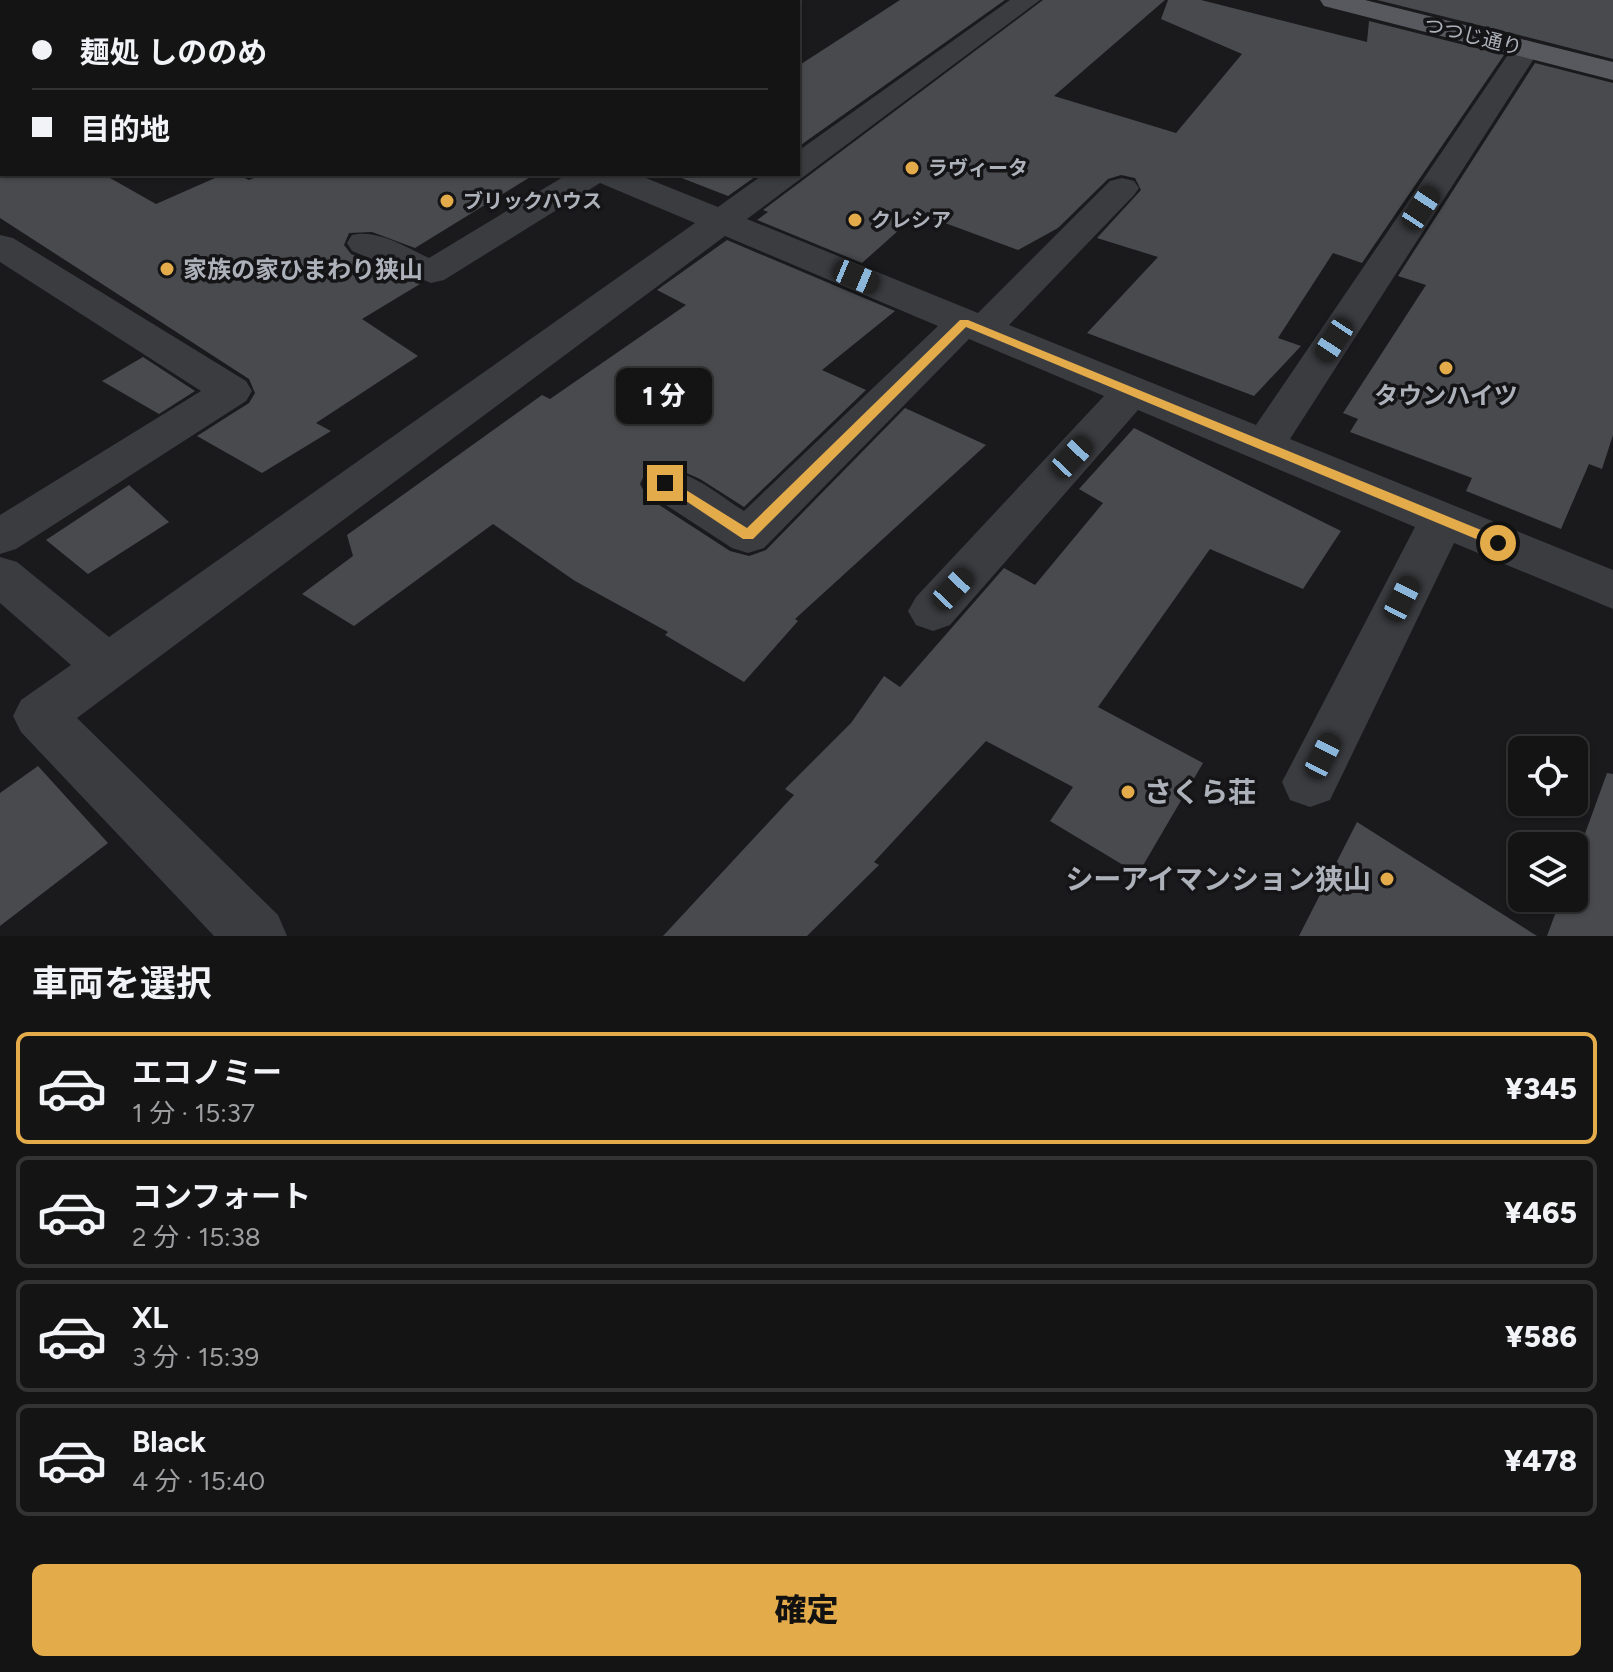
<!DOCTYPE html>
<html lang="ja">
<meta charset="utf-8">
<style>
:root{--surface:#141415;--page:#1d1d1e;--text:#f1f3f6;--muted:#9d9ea0;--line:#333334;--accent:#e3ab4a}
body{margin:0;font-family:Figtree,"Noto Sans JP",sans-serif;background:var(--page);color:var(--text);height:100vh;display:flex;flex-direction:column;font-size:30px;white-space:nowrap}
*{box-sizing:border-box;margin:0}
p{font-size:26px;color:var(--muted)}
.icon{flex:none;width:44px;height:44px;fill:none;stroke:currentColor;stroke-width:2;stroke-linecap:round;stroke-linejoin:round}
.map{position:relative;height:936px;overflow:hidden}
.side{display:flex;flex-direction:column;background:var(--surface);flex:1}
.side>*{flex:none}
.hud{position:absolute;left:0px;top:0px;width:800px;height:176px;box-shadow:0 2px 6px #0004,0 0 0 2px var(--line);display:grid;align-content:center;height:176px;padding:0 32px;background:var(--surface)}
.controls{position:absolute;left:1508px;top:736px;display:grid;gap:16px}
.controls a{display:grid;place-items:center;width:80px;height:80px;border-radius:12px;background:var(--surface);box-shadow:0 2px 6px #0004,0 0 0 2px var(--line);font-size:40px}
.end{position:absolute;width:36px;height:36px;margin:-18px;border:10px solid #e3ab4a;background:#111;box-shadow:0 0 0 4px #111}
.from{border-radius:50%}
.bubble{position:absolute;height:56px;border-radius:12px;background:var(--surface);box-shadow:0 2px 6px #0004,0 0 0 2px var(--line);font-size:26px;font-weight:800;line-height:56px;text-align:center}
.car{position:absolute;width:24px;height:48px;margin:-24px -12px;border-radius:10px;box-shadow:0 0 6px 2px #0007;background:linear-gradient(#222 24%,#8ab4d8 0 40%,#222 0 76%,#8ab4d8 0 86%,#222 0)}
.hud b{display:flex;align-items:center;gap:28px;height:76px;font-size:30px}
.hud b+b{border-top:2px solid var(--line)}
.hud i{width:20px;height:20px;background:var(--text)}
ul{padding:0;list-style:none}
li{display:flex;align-items:center;gap:24px;height:112px;margin:0 16px 12px;padding:0 16px;border:4px solid var(--line);border-radius:12px}
li div{flex:1}
li b{display:block;font-size:30px}
li em{font-style:normal;font-weight:800}
li.selected{border-color:var(--accent)}
li>.icon{width:72px;height:72px;stroke-width:1.5}
h2{padding:0 32px;font-size:36px;line-height:96px}
.cta{display:flex;gap:16px;margin-top:auto;padding:16px 32px}
.cta a{flex:1;height:92px;border-radius:12px;background:var(--accent);color:#111;font-size:32px;font-weight:800;line-height:92px;text-align:center}
.map>svg:first-child{display:block}
.building{fill:#494a4e}
.lines{fill:none;stroke-linecap:round;stroke-linejoin:round}
.minor{fill:#3b3c40;fill-rule:evenodd}
.major{fill:#57595f;fill-rule:evenodd}
.route{fill:#e3ab4a}
.poi-dot{fill:#e3ab4a;stroke:#151517;stroke-width:3}
.labels{text-anchor:middle;dominant-baseline:central;stroke-width:7;stroke-linejoin:round;paint-order:stroke}
.far-street-label{font-size:20px;fill:#adb1ba;stroke:#151517}
.far-poi-label{font-size:20px;font-weight:bold;fill:#adb1ba;stroke:#151517;text-anchor:start}
.poi-label{font-size:24px;font-weight:bold;fill:#adb1ba;stroke:#151517;text-anchor:start}
.near-poi-label{font-size:28px;font-weight:bold;fill:#adb1ba;stroke:#151517;text-anchor:start}
</style>
<div class="map">
<svg width="1613" height="936" viewBox="0 0 1613 936">
<rect width="100%" height="100%" fill="#1a1a1c"/>
<g class="building">
<path d="M900 0H1005L798 147V66Z"/>
<path d="M1043 0H1165L1054 96 1176 133 1242 54 1161 19 1168 0H1201L1367 42 1369 21 1504 55 1362 263 1333 253 1278 338 1301 346 1254 396 1087 333 1158 257 1097 238 1141 190 1135 178 1121 175 1108 179 1058 228 1018 250 918 213 862 263 757 220 768 212 763 210Z"/>
<path d="M1377 0H1613V59L1527 37Z"/>
<path d="M1535 63 1613 83V435L1602 469 1589 464 1561 529 1466 491 1472 478 1350 432 1358 419 1343 413 1426 285 1398 276Z"/>
<path d="M0 174H103L156 204 224 174H236L249 180 263 174H535L415 248 372 232 349 233 344 245 351 254 420 284 362 319 418 356 316 423 331 431 262 473 197 436 249 403 255 393 249 379 0 218Z"/>
<path d="M679 174H759L728 196 679 177Z"/>
<path d="M727 240 895 311 822 370 866 390 744 507 700 479 675 468 646 471 640 484 647 497 730 551 749 556 766 550 905 408 986 445 795 619 798 621 744 682 665 635 668 632 575 581 493 524 354 626 302 594 353 556 347 535 542 395 550 399 686 305 657 290Z"/>
<path d="M143 357 195 391 159 414 102 381Z"/>
<path d="M1134 428 1341 531 1303 589 1210 549 1098 707 1203 763 1138 874 1050 821 1073 787 986 741 874 862 879 865 807 936H663L794 795 785 789 851 723 884 676 900 687 1004 568 1035 585 1103 503 1079 489Z"/>
<path d="M129 485 169 522 88 574 46 540Z"/>
<path d="M38 766 108 843 0 926V793Z"/>
<path d="M1607 773 1613 774V936H1547L1561 898H1574V864Z"/>
<path d="M1357 822 1537 936H1299Z"/>
</g>
<g class="lines">
<g class="minor">
<path d="M173 0H202L203 2H174Z"/>
<path d="M1010 0H1040L747 219 978 313 1110 181 1122 178 1134 181 1139 188 1134 195 1009 325 1256 425 1516 43 1526 40 1536 43 1540 49 1290 439 1613 570V609L1454 543 1330 800 1310 807 1290 800 1282 782 1415 527 1138 410 950 625 933 631 916 625 908 611 916 597 1104 396 969 339 764 548 748 553 732 548 649 494 643 483 649 472C683 462 716 494 744 511L938 326 725 236 77 718 278 915 287 936H214L21 732 13 716 21 700 71 665 0 603V557L17 562 109 637 695 223 600 183 444 280 431 283 352 251 347 243 352 235C378 229 405 247 429 258L568 174H636L718 207 764 174H798V151Z"/>
<rect x="0" y="81" width="2" height="18"/>
<path d="M2 139V159L0 160V140Z"/>
<path d="M0 235 13 238 246 381 252 391 246 401 16 549 0 554V515L201 391 0 262Z"/>
</g>
<path class="major" d="M1320 0H1365L1613 62V80L1324 6Z"/>
</g>
<path class="route" d="M960 320H968L1503 539 1505 543 1503 546H1493L966 327 753 539H743L659 483 661 480H670L747 528Z"/>
<g class="poi-dot">
<circle cx="912" cy="168" r="8"/>
<circle cx="447" cy="201" r="8"/>
<circle cx="855" cy="220" r="8"/>
<circle cx="167" cy="269" r="8"/>
<circle cx="1446" cy="368" r="8"/>
<circle cx="1128" cy="792" r="8"/>
<circle cx="1387" cy="879" r="8"/>
</g>
<g class="labels">
<g class="far-street-label">
<text transform="translate(1473 36) rotate(14)">つつじ通り</text>
</g>
<g class="far-poi-label">
<text x="928" y="168">ラヴィータ</text>
<text x="463" y="201">ブリックハウス</text>
<text x="871" y="220">クレシア</text>
</g>
<g class="poi-label">
<text x="183" y="269">家族の家ひまわり狭山</text>
<text x="1446" y="395" text-anchor="middle">タウンハイツ</text>
</g>
<g class="near-poi-label">
<text x="1144" y="792">さくら荘</text>
<text x="1371" y="879" text-anchor="end">シーアイマンション狭山</text>
</g>
</g>
</svg>
<div class="controls">
<a><svg class="icon" aria-label="locate" viewBox="0 0 24 24"><circle cx="12" cy="12" r="6"/><path d="M12 2v4M12 18v4M2 12h4M18 12h4"/></svg></a>
<a><svg class="icon" aria-label="layers" viewBox="0 0 24 24"><path d="M12 4l9 5-9 5-9-5zM3 14l9 5 9-5"/></svg></a>
</div>
<i class="end from" style="left:1498px;top:543px"></i>
<i class="end" style="left:665px;top:483px"></i>
<div class="bubble" style="left:616px;top:368px;width:96px">1 分</div>
<i class="car" style="left:1421px;top:208px;rotate:33deg"></i>
<i class="car" style="left:856px;top:277px;rotate:113deg"></i>
<i class="car" style="left:1334px;top:340px;rotate:213deg"></i>
<i class="car" style="left:1072px;top:457px;rotate:43deg"></i>
<i class="car" style="left:953px;top:589px;rotate:43deg"></i>
<i class="car" style="left:1402px;top:599px;rotate:27deg"></i>
<i class="car" style="left:1323px;top:756px;rotate:27deg"></i>
<div class="hud">
<b><i class="from"></i>麺処 しののめ</b>
<b><i></i>目的地</b>
</div>
</div>
<section class="side">
<h2>車両を選択</h2>
<ul>
<li class="selected"><svg class="icon" aria-label="car" viewBox="0 0 24 24"><path d="M5 17H2v-5l4-1 3-4h7l3 4 3 1v5h-3M9 17h6M6 11h13"/><circle cx="7" cy="17" r="2"/><circle cx="17" cy="17" r="2"/></svg><div><b>エコノミー</b><p>1 分 · 15:37</p></div><em>¥345</em></li>
<li><svg class="icon" aria-label="car" viewBox="0 0 24 24"><path d="M5 17H2v-5l4-1 3-4h7l3 4 3 1v5h-3M9 17h6M6 11h13"/><circle cx="7" cy="17" r="2"/><circle cx="17" cy="17" r="2"/></svg><div><b>コンフォート</b><p>2 分 · 15:38</p></div><em>¥465</em></li>
<li><svg class="icon" aria-label="car" viewBox="0 0 24 24"><path d="M5 17H2v-5l4-1 3-4h7l3 4 3 1v5h-3M9 17h6M6 11h13"/><circle cx="7" cy="17" r="2"/><circle cx="17" cy="17" r="2"/></svg><div><b>XL</b><p>3 分 · 15:39</p></div><em>¥586</em></li>
<li><svg class="icon" aria-label="car" viewBox="0 0 24 24"><path d="M5 17H2v-5l4-1 3-4h7l3 4 3 1v5h-3M9 17h6M6 11h13"/><circle cx="7" cy="17" r="2"/><circle cx="17" cy="17" r="2"/></svg><div><b>Black</b><p>4 分 · 15:40</p></div><em>¥478</em></li>
</ul>
<div class="cta"><a>確定</a></div>
</section>
